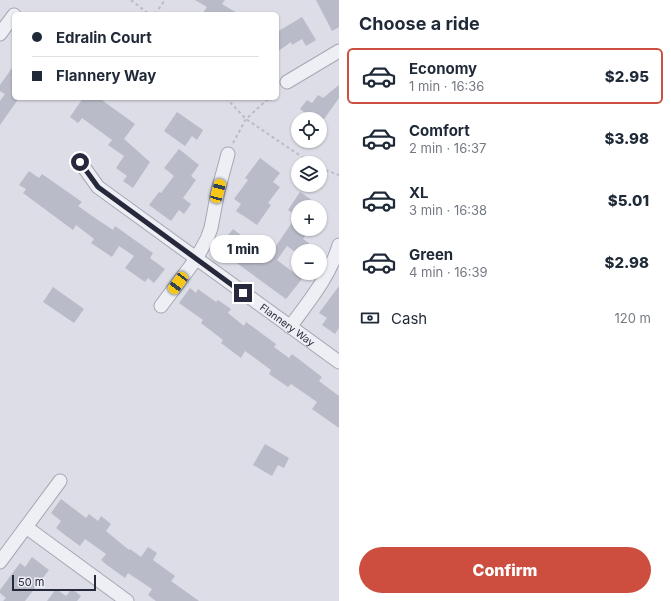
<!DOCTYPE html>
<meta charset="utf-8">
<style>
:root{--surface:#fff;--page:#f2f2f3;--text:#1f2937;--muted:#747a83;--line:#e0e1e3;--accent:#cd4e3e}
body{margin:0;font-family:Inter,sans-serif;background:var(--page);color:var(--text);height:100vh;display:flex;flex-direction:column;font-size:15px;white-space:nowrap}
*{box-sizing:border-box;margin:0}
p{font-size:13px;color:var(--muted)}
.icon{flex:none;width:22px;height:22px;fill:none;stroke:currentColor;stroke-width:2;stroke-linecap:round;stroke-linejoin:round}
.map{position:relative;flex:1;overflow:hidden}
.panel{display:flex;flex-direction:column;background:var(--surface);width:332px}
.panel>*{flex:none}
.hud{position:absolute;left:12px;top:12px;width:267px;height:88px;border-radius:6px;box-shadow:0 1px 3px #0004;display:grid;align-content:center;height:88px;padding:0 20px;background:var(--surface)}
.tools{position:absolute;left:291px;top:112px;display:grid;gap:8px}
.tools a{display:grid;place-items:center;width:36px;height:36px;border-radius:50%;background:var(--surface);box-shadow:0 1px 3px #0004;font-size:20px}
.scale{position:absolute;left:12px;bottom:10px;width:84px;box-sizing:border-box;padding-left:4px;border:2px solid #26283c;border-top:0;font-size:11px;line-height:14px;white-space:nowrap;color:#26283c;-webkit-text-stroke:3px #ebecf4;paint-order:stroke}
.end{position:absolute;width:18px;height:18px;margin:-9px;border:5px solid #26283c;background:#fff;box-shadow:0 0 0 2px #fff}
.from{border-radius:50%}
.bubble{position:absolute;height:28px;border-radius:14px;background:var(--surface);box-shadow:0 1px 3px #0004;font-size:13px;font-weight:800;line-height:28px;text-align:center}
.car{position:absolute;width:12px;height:24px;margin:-12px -6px;border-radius:5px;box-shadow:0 0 3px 1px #0007;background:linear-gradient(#f5c518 24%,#345 0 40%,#f5c518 0 76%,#345 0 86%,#f5c518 0)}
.hud b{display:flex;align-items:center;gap:14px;height:38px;font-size:15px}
.hud b+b{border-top:1px solid var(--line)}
.hud i{width:10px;height:10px;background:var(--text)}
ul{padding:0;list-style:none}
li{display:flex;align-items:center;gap:12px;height:56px;margin:0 8px 6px;padding:0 12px;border:2px solid transparent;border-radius:6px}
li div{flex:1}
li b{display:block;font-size:15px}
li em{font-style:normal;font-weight:800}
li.selected{border-color:var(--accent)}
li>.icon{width:36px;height:36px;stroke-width:1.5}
h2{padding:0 20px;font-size:18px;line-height:48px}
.pay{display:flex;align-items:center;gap:10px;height:44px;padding:0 20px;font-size:15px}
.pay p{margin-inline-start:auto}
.cta{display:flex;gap:8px;margin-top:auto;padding:8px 20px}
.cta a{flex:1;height:46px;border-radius:24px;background:var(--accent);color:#fff;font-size:16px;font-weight:800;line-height:46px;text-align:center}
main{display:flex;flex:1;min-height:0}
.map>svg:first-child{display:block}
.building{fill:#b9bbc9}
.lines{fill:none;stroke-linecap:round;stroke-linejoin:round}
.street-casing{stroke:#a5a7b3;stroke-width:15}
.path{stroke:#babbc4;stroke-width:2;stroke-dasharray:3 3;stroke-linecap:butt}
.street{stroke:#eeeff4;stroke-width:13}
.route{stroke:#26283c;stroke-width:5}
.labels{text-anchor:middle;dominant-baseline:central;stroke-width:3;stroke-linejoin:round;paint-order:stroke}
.street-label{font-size:10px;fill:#26283c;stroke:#ebecf4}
</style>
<main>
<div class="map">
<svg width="339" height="601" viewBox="0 0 339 601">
<rect width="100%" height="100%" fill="#dcdde6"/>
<g class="building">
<path d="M195 0H225L222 4 239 14H202L207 7Z"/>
<path d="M316 0H339V27L332 31Z"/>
<path d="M302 17 316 40 306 46 302 39 292 45 291 42 277 52V32Z"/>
<path d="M14 65V98H19L0 125V101L5 94 0 91V85Z"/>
<path d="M339 85V98L324 119H313L300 109 307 100 312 103 318 95 323 98Z"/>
<path d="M83 98H99L135 124 124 139 150 162 133 188 123 181 127 176 116 168 124 156 108 145 112 140 82 118 78 123 70 117Z"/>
<path d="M177 112 203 130 197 140 192 136 185 146 164 131Z"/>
<path d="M179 149 199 165 191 176 196 180 183 198 191 204 184 214 179 210 171 221 149 205 159 192 161 193 174 176 164 168Z"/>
<path d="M260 158 280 173 273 182 280 187 268 203 271 205 257 225 236 211 241 204 234 199 248 180 245 178Z"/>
<path d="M29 171 39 178 42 174 82 202 78 206 98 220 113 230 115 226 153 253 150 258 165 269 154 283 148 278 145 282 125 268 134 256 119 246 112 257 91 243 94 239 76 225 73 230 23 193 26 189 19 185Z"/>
<path d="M300 192 322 207H298V217L288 210Z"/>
<path d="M293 221 298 225V229H304L308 232 303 239 309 243 304 251H294L287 246 277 260 302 279 286 299 223 253 227 248 221 244 233 229 257 247 261 241 274 249Z"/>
<path d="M339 286V328L335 334 322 325 327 318 319 313Z"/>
<path d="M53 287 84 309 74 323 43 302Z"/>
<path d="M190 288 196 293 198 289 216 302 218 300 231 309 228 313 244 326 246 322 276 344 274 347 289 358 292 354 322 377 319 381 339 396V428L312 409 317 402 291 384 288 387 269 374 271 370 245 351 241 358 221 343 223 340 201 323 203 320 179 303Z"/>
<path d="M265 444 289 458 284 468 278 465 272 476 253 465Z"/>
<path d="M61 499 86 518 89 514 98 521 101 516 111 524 106 531 129 550 130 549 141 557 148 547 157 553 153 560 175 576 171 581 199 601H156L148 595 152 589 128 573 125 578 107 565 101 560 106 554 85 539 80 546 65 535 56 528 61 521 51 513Z"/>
<path d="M32 557 49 570 25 601H3L6 598 0 593V590L20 563 25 567Z"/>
<path d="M56 589 66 596 72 589 81 596 77 601H47Z"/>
</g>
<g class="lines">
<defs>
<g id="street">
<path d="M0 34 14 15"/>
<path d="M287 82 339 51"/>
<path id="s1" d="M80 162 98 187 339 362"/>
<path d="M161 306 196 259 207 239 211 228 218 191 228 154"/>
<path d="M290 327C309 301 330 276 339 245"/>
<path d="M26 527 127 601"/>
<path d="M0 562 60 481"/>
</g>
</defs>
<use href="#street" class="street-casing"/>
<g class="path">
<path d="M131 0 149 14"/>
<path d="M155 14 165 0"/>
<path d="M226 98 246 119 311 163"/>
<path d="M233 143 246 119 269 98"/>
<path d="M320 168 339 175"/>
</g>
<use href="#street" class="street"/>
</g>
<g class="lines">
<path class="route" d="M80 162 98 187 243 293"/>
</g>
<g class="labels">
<g class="street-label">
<text stroke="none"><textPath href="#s1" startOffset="265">Flannery Way</textPath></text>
</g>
</g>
</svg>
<div class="tools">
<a><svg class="icon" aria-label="locate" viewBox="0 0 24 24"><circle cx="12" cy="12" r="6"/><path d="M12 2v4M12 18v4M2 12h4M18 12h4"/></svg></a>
<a><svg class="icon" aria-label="layers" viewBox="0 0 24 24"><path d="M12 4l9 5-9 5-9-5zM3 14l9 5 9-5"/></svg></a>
<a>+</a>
<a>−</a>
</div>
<div class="scale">50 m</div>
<i class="end from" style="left:80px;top:162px"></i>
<i class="end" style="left:243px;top:293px"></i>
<div class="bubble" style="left:210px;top:235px;width:66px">1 min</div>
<i class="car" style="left:218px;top:191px;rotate:15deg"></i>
<i class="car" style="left:178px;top:283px;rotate:217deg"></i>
<div class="hud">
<b><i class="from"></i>Edralin Court</b>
<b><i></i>Flannery Way</b>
</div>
</div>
<section class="panel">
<h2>Choose a ride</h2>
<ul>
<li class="selected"><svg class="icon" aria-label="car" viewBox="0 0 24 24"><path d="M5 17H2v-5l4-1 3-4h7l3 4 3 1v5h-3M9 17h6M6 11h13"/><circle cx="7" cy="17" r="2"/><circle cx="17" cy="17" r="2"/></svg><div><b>Economy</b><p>1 min · 16:36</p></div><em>$2.95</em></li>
<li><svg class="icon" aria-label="car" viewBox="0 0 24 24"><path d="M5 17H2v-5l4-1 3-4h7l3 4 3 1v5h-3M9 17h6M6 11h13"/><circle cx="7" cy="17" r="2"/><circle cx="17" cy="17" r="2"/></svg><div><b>Comfort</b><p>2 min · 16:37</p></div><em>$3.98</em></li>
<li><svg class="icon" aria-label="car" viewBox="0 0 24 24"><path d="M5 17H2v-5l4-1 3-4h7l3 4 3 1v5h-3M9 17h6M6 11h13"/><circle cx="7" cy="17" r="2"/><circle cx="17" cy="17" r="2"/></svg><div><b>XL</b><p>3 min · 16:38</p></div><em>$5.01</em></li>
<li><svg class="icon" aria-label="car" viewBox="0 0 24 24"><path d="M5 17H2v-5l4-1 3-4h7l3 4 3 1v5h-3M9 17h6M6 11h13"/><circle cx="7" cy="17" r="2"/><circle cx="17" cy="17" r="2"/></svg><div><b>Green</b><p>4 min · 16:39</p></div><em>$2.98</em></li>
</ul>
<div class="pay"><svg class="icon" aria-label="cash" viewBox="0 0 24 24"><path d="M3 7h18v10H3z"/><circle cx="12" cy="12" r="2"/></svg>Cash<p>120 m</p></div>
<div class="cta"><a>Confirm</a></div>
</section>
</main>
